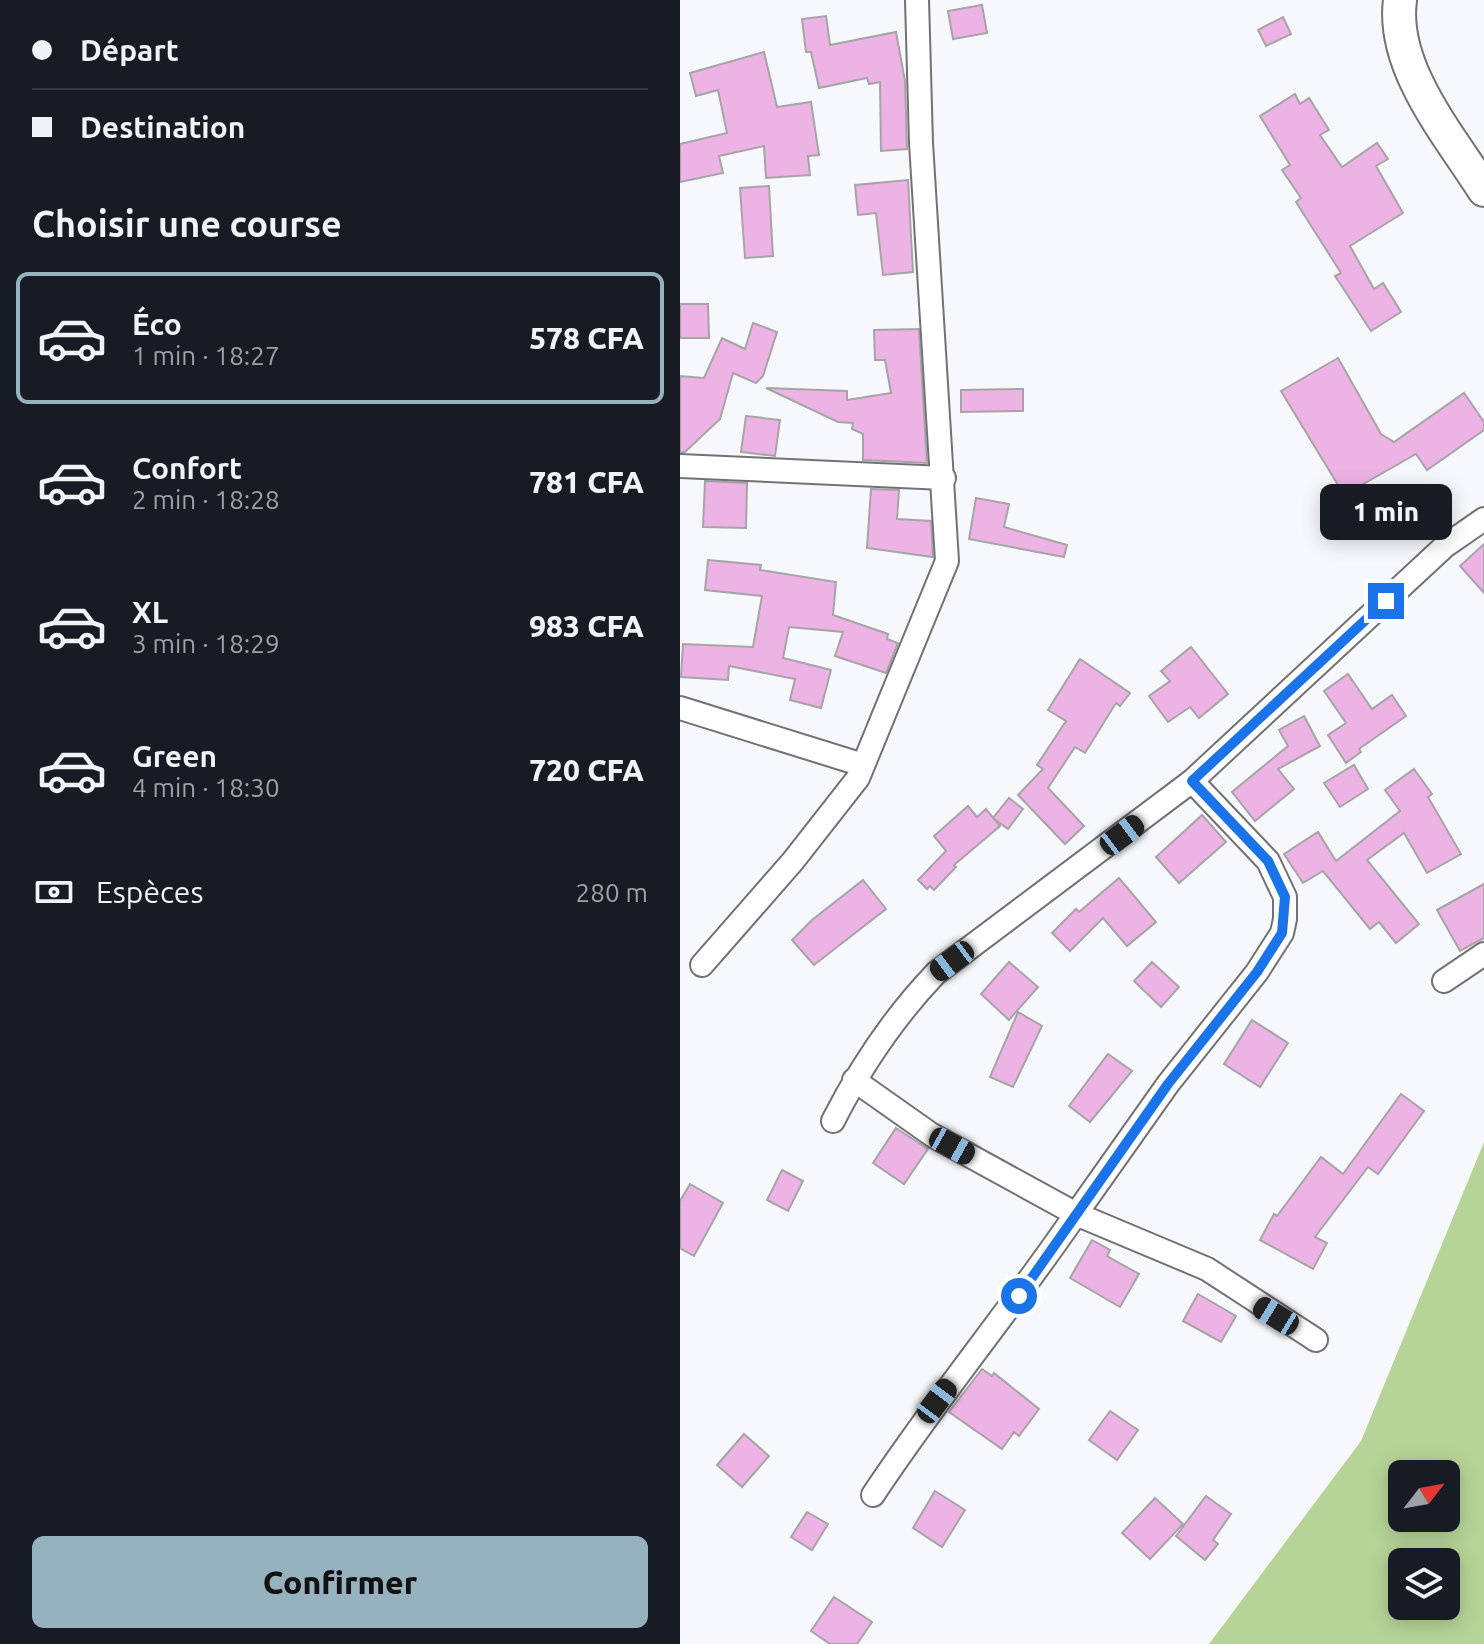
<!DOCTYPE html>
<html lang="fr">
<meta charset="utf-8">
<style>
:root{--surface:#171b24;--page:#242831;--text:#f1f3f6;--muted:#9ea1a6;--line:#363941;--accent:#97b2bf}
body{margin:0;font-family:Ubuntu,sans-serif;background:var(--page);color:var(--text);height:100vh;display:flex;flex-direction:column;font-size:30px;white-space:nowrap}
*{box-sizing:border-box;margin:0}
p{font-size:26px;color:var(--muted)}
.icon{flex:none;width:44px;height:44px;fill:none;stroke:currentColor;stroke-width:2;stroke-linecap:round;stroke-linejoin:round}
.map{position:relative;flex:1;overflow:hidden}
.side{display:flex;flex-direction:column;background:var(--surface);width:680px}
.side>*{flex:none}
.banner{display:grid;align-content:center;height:176px;padding:0 32px;background:var(--surface)}
.needle{width:52px;rotate:59deg}
.tools{position:absolute;left:708px;top:1460px;display:grid;gap:16px}
.tools a{display:grid;place-items:center;width:72px;height:72px;border-radius:12px;background:var(--surface);box-shadow:0 4px 20px #0003;font-size:40px}
.end{position:absolute;width:36px;height:36px;margin:-18px;border:10px solid #1a73e8;background:#fff;box-shadow:0 0 0 4px #fff}
.from{border-radius:50%}
.bubble{position:absolute;height:56px;border-radius:12px;background:var(--surface);box-shadow:0 4px 20px #0003;font-size:26px;font-weight:800;line-height:56px;text-align:center}
.car{position:absolute;width:24px;height:48px;margin:-24px -12px;border-radius:10px;box-shadow:0 0 6px 2px #0007;background:linear-gradient(#222 24%,#8ab4d8 0 40%,#222 0 76%,#8ab4d8 0 86%,#222 0)}
.banner b{display:flex;align-items:center;gap:28px;height:76px;font-size:30px}
.banner b+b{border-top:2px solid var(--line)}
.banner i{width:20px;height:20px;background:var(--text)}
ul{padding:0;list-style:none}
li{display:flex;align-items:center;gap:24px;height:132px;margin:0 16px 12px;padding:0 16px;border:4px solid transparent;border-radius:12px}
li div{flex:1}
li b{display:block;font-size:30px}
li em{font-style:normal;font-weight:800}
li.selected{border-color:var(--accent)}
li>.icon{width:72px;height:72px;stroke-width:1.5}
h2{padding:0 32px;font-size:36px;line-height:96px}
.pay{display:flex;align-items:center;gap:20px;height:88px;padding:0 32px;font-size:30px}
.pay p{margin-inline-start:auto}
.button{display:flex;gap:16px;margin-top:auto;padding:16px 32px}
.button a{flex:1;height:92px;border-radius:12px;background:var(--accent);color:#111;font-size:32px;font-weight:800;line-height:92px;text-align:center}
main{display:flex;flex:1;min-height:0}
.map>svg:first-child{display:block}
.green{fill:#b6d497;fill-rule:evenodd}
.building{fill:#edb3e5;stroke:#a6a4a6;stroke-width:2}
.lines{fill:none;stroke-linecap:round;stroke-linejoin:round}
.minor-casing{stroke:#727275;stroke-width:26}
.secondary-casing{stroke:#727275;stroke-width:36}
.minor{stroke:#fff;stroke-width:22}
.secondary{stroke:#fff;stroke-width:32}
.route{stroke:#1a73e8;stroke-width:10}
</style>
<main>
<section class="side">
<div class="banner">
<b><i class="from"></i>Départ</b>
<b><i></i>Destination</b>
</div>
<h2>Choisir une course</h2>
<ul>
<li class="selected"><svg class="icon" aria-label="car" viewBox="0 0 24 24"><path d="M5 17H2v-5l4-1 3-4h7l3 4 3 1v5h-3M9 17h6M6 11h13"/><circle cx="7" cy="17" r="2"/><circle cx="17" cy="17" r="2"/></svg><div><b>Éco</b><p>1 min · 18:27</p></div><em>578 CFA</em></li>
<li><svg class="icon" aria-label="car" viewBox="0 0 24 24"><path d="M5 17H2v-5l4-1 3-4h7l3 4 3 1v5h-3M9 17h6M6 11h13"/><circle cx="7" cy="17" r="2"/><circle cx="17" cy="17" r="2"/></svg><div><b>Confort</b><p>2 min · 18:28</p></div><em>781 CFA</em></li>
<li><svg class="icon" aria-label="car" viewBox="0 0 24 24"><path d="M5 17H2v-5l4-1 3-4h7l3 4 3 1v5h-3M9 17h6M6 11h13"/><circle cx="7" cy="17" r="2"/><circle cx="17" cy="17" r="2"/></svg><div><b>XL</b><p>3 min · 18:29</p></div><em>983 CFA</em></li>
<li><svg class="icon" aria-label="car" viewBox="0 0 24 24"><path d="M5 17H2v-5l4-1 3-4h7l3 4 3 1v5h-3M9 17h6M6 11h13"/><circle cx="7" cy="17" r="2"/><circle cx="17" cy="17" r="2"/></svg><div><b>Green</b><p>4 min · 18:30</p></div><em>720 CFA</em></li>
</ul>
<div class="pay"><svg class="icon" aria-label="cash" viewBox="0 0 24 24"><path d="M3 7h18v10H3z"/><circle cx="12" cy="12" r="2"/></svg>Espèces<p>280 m</p></div>
<div class="button"><a>Confirmer</a></div>
</section>
<div class="map">
<svg width="804" height="1644" viewBox="0 0 804 1644">
<rect width="100%" height="100%" fill="#f7f8fb"/>
<path class="green" d="M804 1142V1644H529L681 1441ZM722 1474H766V1518H722ZM722 1562H766V1606H722Z"/>
<g class="building">
<path d="M302 5 307 33 273 39 268 11Z"/>
<path d="M146 16 150 45 216 32 225 81 227 149 201 151 200 82 189 84 187 78 139 88 131 52H126L122 19Z"/>
<path d="M603 17 611 34 586 46 578 30Z"/>
<path d="M84 52 97 107 131 102 139 155 128 156 130 175 86 178 84 146 39 156 43 173 0 182V144L47 133 38 90 16 96 10 73Z"/>
<path d="M615 94 620 104 629 98 649 130 640 135 662 167 697 143 708 159 696 166 723 213 670 246 694 289 703 283 721 312 691 331 655 276 661 273 616 202 621 198 602 170 610 165 580 116Z"/>
<path d="M228 180 233 272 203 275 196 213 178 215 175 185Z"/>
<path d="M89 186 93 256 65 258 60 188Z"/>
<path d="M0 304H28L29 338H0Z"/>
<path d="M73 323 97 332 83 376 76 383 53 373 40 419 5 452H0V376L24 378 42 338 65 349Z"/>
<path d="M239 329 247 463 183 460V434L172 429 173 423 158 422 86 388 167 391V400L211 393 205 360H195L194 330Z"/>
<path d="M658 358 701 434 714 442 784 393 804 422V430L747 470 736 454 664 495 601 391Z"/>
<path d="M343 389V411L281 412V390Z"/>
<path d="M66 416 100 420 95 456 61 452Z"/>
<path d="M25 481 67 483 66 528 23 527Z"/>
<path d="M191 489 219 490 217 519 251 521 253 557 187 548Z"/>
<path d="M296 498 329 504 324 527 387 545 384 557 289 539Z"/>
<path d="M804 544V593L780 566Z"/>
<path d="M28 560 81 565 80 570 156 582 153 615 208 634 207 639 218 643 206 673 155 656 163 632 109 627 103 658 151 670 141 708 110 700 115 679 49 666 48 680 1 677 3 644 73 647 82 596 25 590Z"/>
<path d="M511 647 548 694 519 718 510 707 488 722 469 696 490 681 481 671Z"/>
<path d="M400 659 450 693 440 706 436 703 405 753 395 747 368 788 404 826 385 844 338 795 363 769 357 765 386 721 368 710Z"/>
<path d="M668 674 692 709 712 695 726 716 679 749 681 752 666 763 648 735 666 723 644 691Z"/>
<path d="M624 716 640 746 598 769 614 789 575 821 552 792 608 746 599 730Z"/>
<path d="M674 765 688 789 660 807 644 783Z"/>
<path d="M734 769 752 794 748 797 781 854 747 873 724 833 687 860 739 924 716 943 699 922 690 929 643 871 623 883 604 854 638 832 656 861 720 811 705 790Z"/>
<path d="M329 798 343 809 328 829 313 818Z"/>
<path d="M288 806 297 817 306 809 320 826 274 865 276 867 254 890 250 886 247 889 238 880 266 851 254 836Z"/>
<path d="M522 815 546 842 499 883 476 857Z"/>
<path d="M439 878 476 922 447 946 423 918 390 951 372 933 396 909 399 912Z"/>
<path d="M183 880 206 909 134 965 112 940 132 920Z"/>
<path d="M804 884V938L780 951 757 910Z"/>
<path d="M329 962 358 987 329 1020 301 994Z"/>
<path d="M472 962 499 987 481 1007 454 981Z"/>
<path d="M338 1012 362 1026 333 1087 310 1077Z"/>
<path d="M572 1020 608 1043 580 1087 544 1064Z"/>
<path d="M428 1054 452 1071 410 1122 389 1106Z"/>
<path d="M721 1094 744 1111 698 1174 688 1167 635 1237 647 1243 633 1269 580 1240 594 1214 597 1216 641 1157 663 1174Z"/>
<path d="M216 1128 248 1149 224 1184 193 1163Z"/>
<path d="M102 1170 123 1181 108 1211 87 1200Z"/>
<path d="M10 1184 43 1203 14 1256 0 1248V1201Z"/>
<path d="M412 1240 430 1250 427 1256 459 1274 440 1307 390 1278Z"/>
<path d="M518 1294 556 1316 541 1342 503 1321Z"/>
<path d="M302 1369 312 1376 314 1373 359 1409 339 1436 334 1432 322 1449 269 1412Z"/>
<path d="M430 1411 458 1430 437 1460 409 1440Z"/>
<path d="M64 1434 89 1456 62 1487 37 1465Z"/>
<path d="M255 1491 285 1510 262 1547 233 1528Z"/>
<path d="M526 1496 551 1514 533 1540 538 1544 525 1560 496 1536Z"/>
<path d="M475 1498 503 1524 470 1559 442 1533Z"/>
<path d="M127 1512 148 1524 132 1550 111 1537Z"/>
<path d="M154 1597 192 1622 177 1644H150L131 1631Z"/>
</g>
<g class="lines">
<defs>
<g id="minor">
<path d="M0 466 264 478"/>
<path d="M0 708 183 765"/>
<path d="M512 781 588 861 605 897V919L602 933 577 972 488 1084 396 1214 527 1269 636 1340"/>
<path d="M22 965 113 861 178 778 267 561 241 143 237 0"/>
<path d="M764 981 804 954"/>
<path d="M174 1080 252 1135 396 1214C331 1309 257 1398 193 1495"/>
<path d="M153 1121C181 1066 214 1017 256 973L512 781 765 546 804 519"/>
</g>
<path id="secondary" d="M720 0C711 68 770 136 804 190"/>
</defs>
<use href="#minor" class="minor-casing"/>
<use href="#secondary" class="secondary-casing"/>
<use href="#minor" class="minor"/>
<use href="#secondary" class="secondary"/>
</g>
<g class="lines">
<path class="route" d="M339 1296 488 1084 577 972 602 933 605 897 588 861 512 781 706 601"/>
</g>
</svg>
<div class="tools">
<a><svg class="needle" viewBox="-14 -14 28 28"><path d="M0-13l5 13h-10z" fill="#e53935"/><path d="M0 13l5-13h-10z" fill="#9ea1a6"/></svg></a>
<a><svg class="icon" aria-label="layers" viewBox="0 0 24 24"><path d="M12 4l9 5-9 5-9-5zM3 14l9 5 9-5"/></svg></a>
</div>
<i class="end from" style="left:339px;top:1296px"></i>
<i class="end" style="left:706px;top:601px"></i>
<div class="bubble" style="left:640px;top:484px;width:132px">1 min</div>
<i class="car" style="left:442px;top:835px;rotate:53deg"></i>
<i class="car" style="left:272px;top:961px;rotate:233deg"></i>
<i class="car" style="left:272px;top:1146px;rotate:119deg"></i>
<i class="car" style="left:596px;top:1316px;rotate:301deg"></i>
<i class="car" style="left:257px;top:1401px;rotate:37deg"></i>
</div>
</main>
